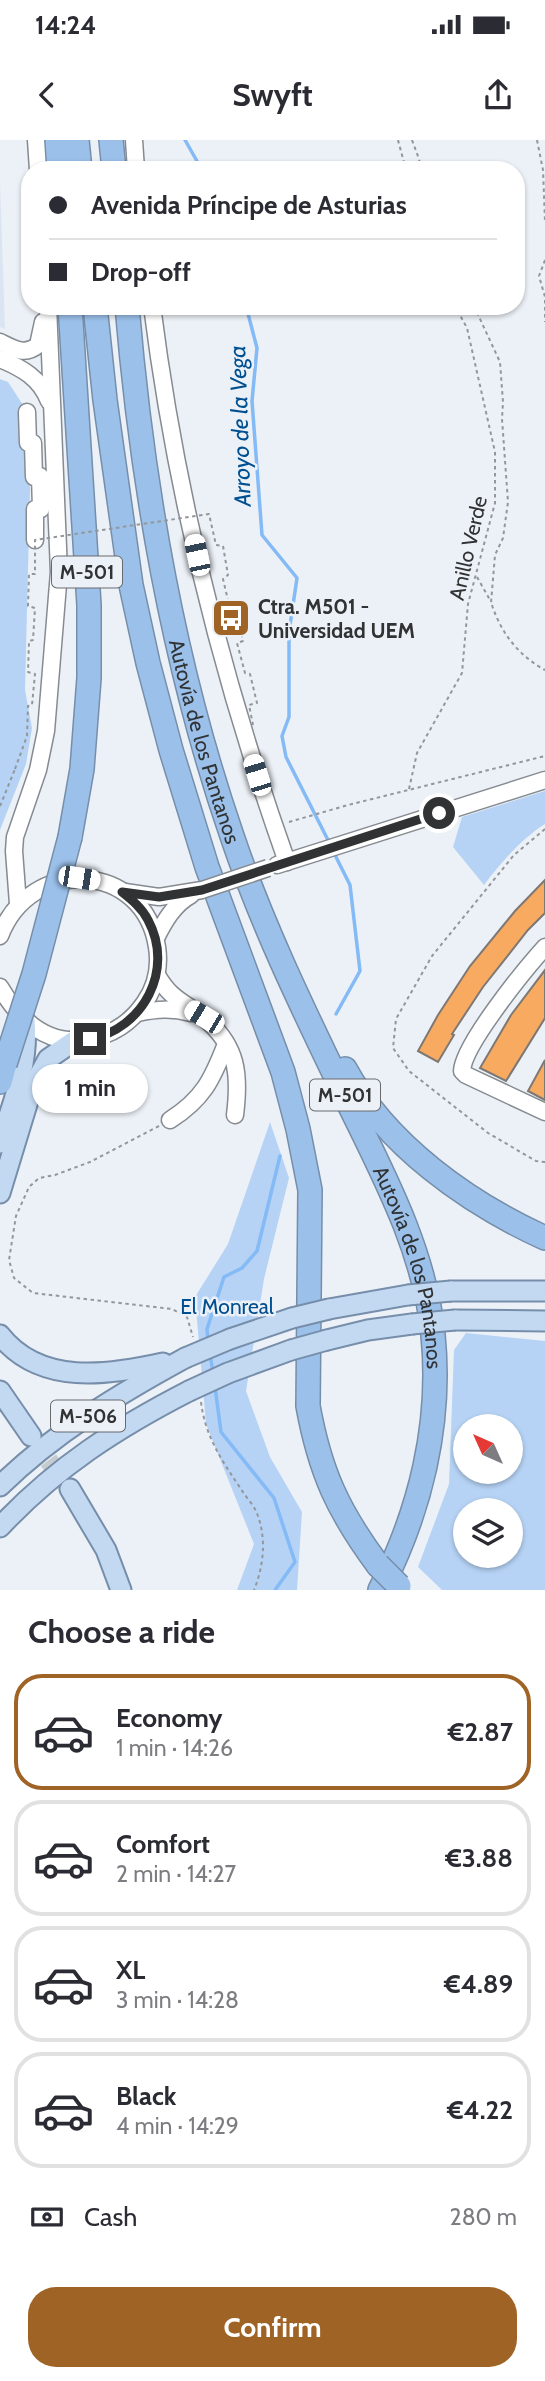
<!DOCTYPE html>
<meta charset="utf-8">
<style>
:root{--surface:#fff;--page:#f7f7f7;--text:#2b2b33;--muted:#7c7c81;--line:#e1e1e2;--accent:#9f6325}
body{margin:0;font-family:Cabin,sans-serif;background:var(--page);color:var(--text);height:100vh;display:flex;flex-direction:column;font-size:26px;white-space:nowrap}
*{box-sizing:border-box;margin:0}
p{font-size:23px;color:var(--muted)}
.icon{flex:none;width:38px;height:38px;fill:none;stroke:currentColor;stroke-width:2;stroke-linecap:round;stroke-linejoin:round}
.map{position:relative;height:1450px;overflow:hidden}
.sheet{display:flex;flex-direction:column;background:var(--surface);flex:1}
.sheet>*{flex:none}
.hud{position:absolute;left:21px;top:21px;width:504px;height:154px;border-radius:28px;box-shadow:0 2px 5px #0004;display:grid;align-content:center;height:154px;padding:0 28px;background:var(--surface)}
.needle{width:46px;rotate:315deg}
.controls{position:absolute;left:453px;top:1274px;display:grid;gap:14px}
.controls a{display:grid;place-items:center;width:70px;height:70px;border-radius:50%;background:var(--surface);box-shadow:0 2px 5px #0004;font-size:35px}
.end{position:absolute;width:32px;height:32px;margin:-16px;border:9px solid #303234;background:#fff;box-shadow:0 0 0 4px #fff}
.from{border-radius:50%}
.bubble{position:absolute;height:49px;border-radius:24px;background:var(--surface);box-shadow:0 2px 5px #0004;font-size:23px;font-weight:700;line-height:49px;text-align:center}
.car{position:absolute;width:21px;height:42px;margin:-21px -10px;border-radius:9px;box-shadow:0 0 5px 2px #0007;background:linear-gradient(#fff 24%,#345 0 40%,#fff 0 76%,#345 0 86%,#fff 0)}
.hud b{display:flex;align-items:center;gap:24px;height:66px;font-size:26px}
.hud b+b{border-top:2px solid var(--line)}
.hud i{width:18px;height:18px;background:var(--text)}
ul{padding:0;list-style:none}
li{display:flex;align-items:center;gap:21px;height:116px;margin:0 14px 10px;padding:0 14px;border:4px solid var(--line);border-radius:28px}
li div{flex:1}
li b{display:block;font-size:26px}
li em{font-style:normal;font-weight:700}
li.active{border-color:var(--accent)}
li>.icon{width:63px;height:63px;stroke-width:1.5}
h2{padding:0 28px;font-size:32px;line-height:84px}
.pay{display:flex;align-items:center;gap:18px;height:77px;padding:0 28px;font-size:26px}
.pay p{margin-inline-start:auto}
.action{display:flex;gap:14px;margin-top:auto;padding:14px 28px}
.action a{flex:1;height:80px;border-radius:28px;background:var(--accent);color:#fff;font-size:28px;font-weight:700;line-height:80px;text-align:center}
.status{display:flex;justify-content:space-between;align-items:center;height:49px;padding:0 35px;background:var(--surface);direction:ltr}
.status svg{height:19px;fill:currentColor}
header{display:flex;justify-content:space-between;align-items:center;height:91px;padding:0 28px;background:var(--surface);font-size:32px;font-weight:700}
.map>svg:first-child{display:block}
.built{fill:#dbe5f1}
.green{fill:#b6d3f5;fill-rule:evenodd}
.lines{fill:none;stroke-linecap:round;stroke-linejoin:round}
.stream{stroke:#84baf5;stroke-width:3.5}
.building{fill:#f8aa61;stroke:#7e7874;stroke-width:2}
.major-tunnel{stroke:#c6cbd0;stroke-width:19;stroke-dasharray:19 10;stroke-linecap:butt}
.minor-casing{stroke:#868b91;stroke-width:19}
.major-casing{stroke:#768eaa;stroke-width:23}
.highway-casing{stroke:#768eaa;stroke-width:26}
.path{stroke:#93979b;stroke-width:2;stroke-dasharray:3.5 3.5;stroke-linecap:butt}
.minor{stroke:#fff;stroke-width:16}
.major{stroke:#c3d9f2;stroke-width:19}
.highway{stroke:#9bc0ea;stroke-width:23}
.minor-bridge-casing{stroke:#868b91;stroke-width:19;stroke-linecap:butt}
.major-bridge-casing{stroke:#768eaa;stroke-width:23;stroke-linecap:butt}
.highway-bridge-casing{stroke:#768eaa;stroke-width:26;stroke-linecap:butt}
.path-bridge{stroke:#93979b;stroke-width:2;stroke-dasharray:3.5 3.5;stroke-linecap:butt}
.minor-bridge{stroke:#fff;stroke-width:16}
.major-bridge{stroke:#c3d9f2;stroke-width:19}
.highway-bridge{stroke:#9bc0ea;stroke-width:23}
.route{stroke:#303234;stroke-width:9}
.labels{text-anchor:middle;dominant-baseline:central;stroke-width:5;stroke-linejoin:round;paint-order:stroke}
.shield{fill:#ecf1f7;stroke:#686b6e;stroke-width:2}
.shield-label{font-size:19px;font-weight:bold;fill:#303234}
.street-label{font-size:21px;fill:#303234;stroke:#ecf1f7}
.poi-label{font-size:21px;font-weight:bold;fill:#303234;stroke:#ecf1f7;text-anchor:start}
.park-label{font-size:21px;fill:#004e8f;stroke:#ecf1f7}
.water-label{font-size:23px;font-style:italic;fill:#005091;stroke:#ecf1f7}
</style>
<div class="status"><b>14:24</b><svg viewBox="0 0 49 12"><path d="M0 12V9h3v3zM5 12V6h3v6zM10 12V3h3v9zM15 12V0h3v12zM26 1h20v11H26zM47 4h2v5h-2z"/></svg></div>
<header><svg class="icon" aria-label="back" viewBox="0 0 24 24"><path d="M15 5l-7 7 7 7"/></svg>Swyft<svg class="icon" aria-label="share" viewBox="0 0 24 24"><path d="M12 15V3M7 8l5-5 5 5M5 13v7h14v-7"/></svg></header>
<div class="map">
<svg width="545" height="1450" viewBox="0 0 545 1450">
<rect width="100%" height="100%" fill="#ecf1f7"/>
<path class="built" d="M0 41 5 189 0 187Z"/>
<g class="green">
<path d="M0 239 8 242 23 265 30 349 25 550 32 588 26 624 0 690Z"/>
<path d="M545 651V684C521 699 501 723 484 745L453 707 462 677Z"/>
<path d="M270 982 289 1038 264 1139 246 1251 270 1317 302 1372 297 1450H237L254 1404 206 1284 195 1157 228 1104Z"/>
<path d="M466 1193 545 1201V1450H442L418 1427 449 1344 454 1210ZM466 1286H511V1332H466ZM466 1370H511V1416H466Z"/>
</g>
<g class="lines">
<g class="stream">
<path d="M185 0 202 30"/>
<path d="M246 166 257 208 252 261 262 395 297 438 289 492V577L282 596 286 617 330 704"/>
<path d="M333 711 350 745 360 831 336 874"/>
<path d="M208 1201 207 1189 224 1137 242 1128 257 1111 280 1016"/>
<path d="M210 1215 213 1232"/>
<path d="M215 1247 221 1292 274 1358 295 1422 275 1450"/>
</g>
</g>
<g class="building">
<path d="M545 740V773L528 790 483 847 452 894 454 895 438 922 418 911 438 875 470 826 515 771Z"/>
<path d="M545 830V878L506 941 480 928 511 875Z"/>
<path d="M545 920V960L528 951Z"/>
</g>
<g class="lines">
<path class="major-tunnel" d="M31 1297 70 1349"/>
<defs>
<g id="minor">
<path d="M36 0 38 30"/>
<path d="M134 0 136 30"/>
<path d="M152 166C176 356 223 542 287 722"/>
<path d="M0 202C14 209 25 216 38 205L43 182"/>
<path d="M0 219C22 228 40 238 49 261"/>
<path d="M27 272 28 303H33L34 337 40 336 41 369H35V400"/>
<path d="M277 725 545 640"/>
<path d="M125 752 159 757 202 750"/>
<path d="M18 764 14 711 15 697 38 630 46 591 59 432 48 166"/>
<path d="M0 796C30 716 144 721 157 807 160 826 156 846 145 862 129 886 107 898 79 900 42 903 17 876 0 847"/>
<path d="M156 798C164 782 174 764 191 755"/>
<path d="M545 807C526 828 463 905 462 931L466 935 545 972"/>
<path d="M157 835C172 861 184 861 204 878 238 906 240 935 235 975"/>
<path d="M138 873C157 869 172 868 191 873"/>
<path d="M170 980C203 959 212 940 226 904"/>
</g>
<g id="major">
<path d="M0 1003C13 963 29 924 25 881"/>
<path d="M0 1053 32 948 48 919 74 901"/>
<path d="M451 1151H545"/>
<path d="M329 1169 408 1155"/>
<path d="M455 1180 545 1181"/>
<path d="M0 1195C40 1246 109 1235 163 1223"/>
<path d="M230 1199 292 1178"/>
<path d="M327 1200 368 1190 412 1184"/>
<path d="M228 1233 291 1210"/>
<path d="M0 1251 31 1296"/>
<path d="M0 1346C54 1293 119 1254 185 1218"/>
<path d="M70 1349 106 1410 121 1450"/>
<path d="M0 1387C56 1327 117 1288 189 1251"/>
</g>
<g id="highway">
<path d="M57 0 59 30"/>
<path d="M77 0 80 30"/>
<path d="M111 0 114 30"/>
<path d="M70 166 89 465V538L82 629 70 697"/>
<path d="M95 166 105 260 131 445 148 523 171 610 207 727 283 932 298 989 310 1050 308 1266C320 1332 338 1371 378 1425"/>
<path id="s1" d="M127 166C142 345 173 525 232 696 262 785 304 871 345 956 382 1032 425 1110 433 1195 442 1284 420 1372 380 1450"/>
<path d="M345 929C386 1005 468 1063 545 1098"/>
<path d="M0 942 5 924"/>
</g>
</defs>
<use href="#minor" class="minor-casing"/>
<use href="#major" class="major-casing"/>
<use href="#highway" class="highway-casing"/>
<g class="path">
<path d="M398 0 406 30"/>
<path d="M412 0 419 19 421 30"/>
<path d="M537 0 543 30 545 81"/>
<path d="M545 120 539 136 545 157V182"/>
<path d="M474 166 500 222 503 262 502 279 508 362 503 398 495 415 491 463"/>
<path d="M477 437 490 460"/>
<path d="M492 465C501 493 519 516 545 530"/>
<path d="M409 649 417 613 462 533 468 464 495 363V312L467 188 455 166"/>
<path d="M0 666 15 629"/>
<path d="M289 682 348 665 545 616"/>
<path d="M545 689 514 715 432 816 396 879 393 908 409 931 488 993 536 1021 545 1022"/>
<path d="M159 986 90 1022 55 1035 39 1038 29 1047 16 1076 9 1120 14 1138 33 1153 172 1169 187 1177 193 1197"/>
<path d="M201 1262C205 1296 222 1321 241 1349 245 1356 252 1363 256 1371 267 1397 264 1425 254 1450"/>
</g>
<use href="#minor" class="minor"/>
<use href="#major" class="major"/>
<use href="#highway" class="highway"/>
<defs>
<path id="minor-bridge" d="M202 750 268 728"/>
<g id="major-bridge">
<path d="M408 1155 451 1151"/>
<path d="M292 1178 329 1169"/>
<path d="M412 1184 455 1180"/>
<path d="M291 1210 327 1200"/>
<path d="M185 1218 230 1199"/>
<path d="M189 1251 228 1233"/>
</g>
<g id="highway-bridge">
<path d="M5 924 34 834 70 697"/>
<path d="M378 1425 399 1446"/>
</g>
</defs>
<use href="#minor-bridge" class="minor-bridge-casing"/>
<use href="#major-bridge" class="major-bridge-casing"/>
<use href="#highway-bridge" class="highway-bridge-casing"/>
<path class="path-bridge" d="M15 629 27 596 28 566 32 565 35 534 28 532 29 501 33 500 35 468 28 466 29 434H35V400L209 374 216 405 223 406 228 435 223 439 230 469H236L243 501 237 503 245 533 250 534 257 563 249 565 253 585"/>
<use href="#minor-bridge" class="minor-bridge"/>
<use href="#major-bridge" class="major-bridge"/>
<use href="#highway-bridge" class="highway-bridge"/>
</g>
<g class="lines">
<path class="route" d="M90 899C143 889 175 830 148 780 142 768 132 760 122 752L159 757 202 750 439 673"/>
</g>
<defs>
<symbol id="bus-square" viewBox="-11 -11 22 22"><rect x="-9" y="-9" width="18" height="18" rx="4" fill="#9f6325" stroke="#ecf1f7"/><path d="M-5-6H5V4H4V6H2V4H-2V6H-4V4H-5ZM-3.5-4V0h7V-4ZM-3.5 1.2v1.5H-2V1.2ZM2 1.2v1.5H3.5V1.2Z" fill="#fff"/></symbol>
</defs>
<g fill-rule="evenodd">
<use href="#bus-square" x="209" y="456" width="44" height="44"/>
</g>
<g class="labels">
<g class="shield">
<rect x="52" y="416.5" width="70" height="31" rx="5"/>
<rect x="310" y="939.5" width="70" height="31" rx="5"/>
<rect x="51" y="1260.5" width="74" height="31" rx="5"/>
</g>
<g class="shield-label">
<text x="87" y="432">M-501</text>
<text x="345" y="955">M-501</text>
<text x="88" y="1276">M-506</text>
</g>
<g class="street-label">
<text transform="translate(468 408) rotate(-77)">Anillo Verde</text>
<text stroke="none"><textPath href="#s1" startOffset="443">Autovía de los Pantanos</textPath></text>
<text stroke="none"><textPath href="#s1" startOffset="1010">Autovía de los Pantanos</textPath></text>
</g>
<g class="poi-label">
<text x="258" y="466">Ctra. M501 -<tspan x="258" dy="24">Universidad UEM</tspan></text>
</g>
<g class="park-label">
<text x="227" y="1166">El Monreal</text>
</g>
<g class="water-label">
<text transform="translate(240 286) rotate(-92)">Arroyo de la Vega</text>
</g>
</g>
</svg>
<div class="controls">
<a><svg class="needle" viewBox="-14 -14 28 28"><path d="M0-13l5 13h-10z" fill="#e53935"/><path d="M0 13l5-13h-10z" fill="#7c7c81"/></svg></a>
<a><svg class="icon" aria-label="layers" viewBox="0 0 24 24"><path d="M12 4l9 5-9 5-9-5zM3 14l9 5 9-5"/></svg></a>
</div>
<i class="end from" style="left:439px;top:673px"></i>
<i class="end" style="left:90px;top:899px"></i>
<div class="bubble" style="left:32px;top:924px;width:116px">1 min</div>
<i class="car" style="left:197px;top:415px;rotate:348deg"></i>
<i class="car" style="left:257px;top:635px;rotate:343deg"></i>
<i class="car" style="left:79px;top:738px;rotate:99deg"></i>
<i class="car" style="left:204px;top:877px;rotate:301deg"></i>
<div class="hud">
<b><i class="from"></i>Avenida Príncipe de Asturias</b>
<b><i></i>Drop-off</b>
</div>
</div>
<section class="sheet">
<h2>Choose a ride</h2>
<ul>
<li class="active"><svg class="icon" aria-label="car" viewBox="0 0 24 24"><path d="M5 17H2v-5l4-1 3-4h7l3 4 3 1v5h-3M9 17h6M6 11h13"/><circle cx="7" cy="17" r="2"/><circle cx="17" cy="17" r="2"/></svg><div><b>Economy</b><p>1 min · 14:26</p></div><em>€2.87</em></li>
<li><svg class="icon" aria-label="car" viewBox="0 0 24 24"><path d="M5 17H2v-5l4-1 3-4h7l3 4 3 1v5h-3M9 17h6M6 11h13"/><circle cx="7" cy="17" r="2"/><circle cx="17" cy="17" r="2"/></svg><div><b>Comfort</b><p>2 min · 14:27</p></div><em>€3.88</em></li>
<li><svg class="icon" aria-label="car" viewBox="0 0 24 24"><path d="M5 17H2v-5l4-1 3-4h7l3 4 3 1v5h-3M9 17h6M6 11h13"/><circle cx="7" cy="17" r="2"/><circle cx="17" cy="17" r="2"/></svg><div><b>XL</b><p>3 min · 14:28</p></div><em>€4.89</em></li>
<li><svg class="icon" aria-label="car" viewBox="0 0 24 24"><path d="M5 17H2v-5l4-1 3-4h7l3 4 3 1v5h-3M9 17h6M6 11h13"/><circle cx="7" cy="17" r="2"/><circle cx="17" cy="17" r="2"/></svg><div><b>Black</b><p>4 min · 14:29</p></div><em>€4.22</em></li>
</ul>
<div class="pay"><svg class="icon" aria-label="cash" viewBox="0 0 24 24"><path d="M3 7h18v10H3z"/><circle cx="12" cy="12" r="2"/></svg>Cash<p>280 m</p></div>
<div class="action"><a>Confirm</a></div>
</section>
